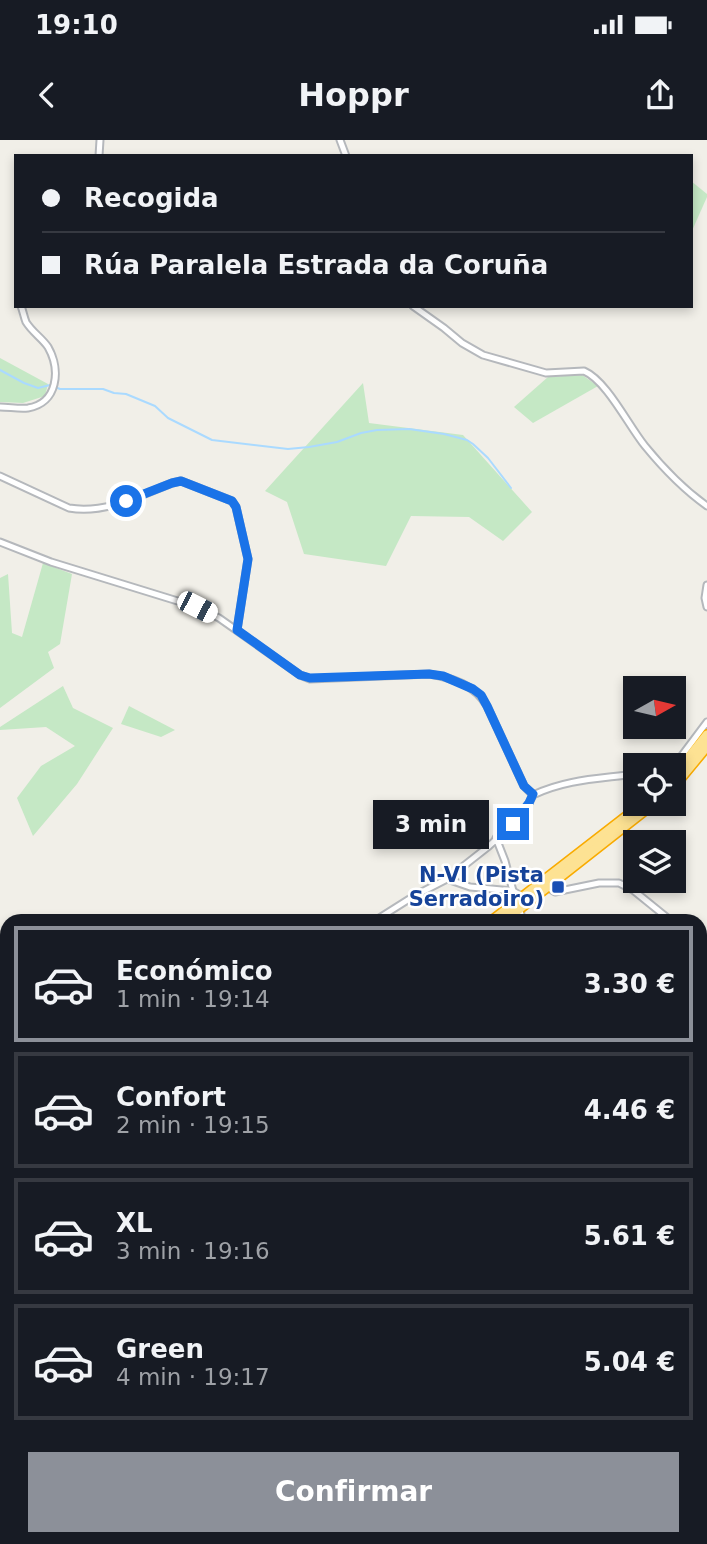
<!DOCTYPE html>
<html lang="es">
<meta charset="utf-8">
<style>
:root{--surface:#171b24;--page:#242831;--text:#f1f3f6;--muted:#9ea1a6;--line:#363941;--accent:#8c9099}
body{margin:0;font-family:"DejaVu Sans",sans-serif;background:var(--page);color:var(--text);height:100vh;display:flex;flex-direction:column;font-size:26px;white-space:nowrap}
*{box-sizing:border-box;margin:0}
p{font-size:23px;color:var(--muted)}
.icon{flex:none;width:38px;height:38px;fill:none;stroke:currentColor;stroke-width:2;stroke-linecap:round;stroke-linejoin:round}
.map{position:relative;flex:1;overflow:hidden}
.side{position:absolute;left:0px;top:774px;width:707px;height:632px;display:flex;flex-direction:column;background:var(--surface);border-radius:21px 21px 0 0;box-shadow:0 4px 10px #0003}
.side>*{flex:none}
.hud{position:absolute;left:14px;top:14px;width:679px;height:154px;border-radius:0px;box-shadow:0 4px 10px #0003;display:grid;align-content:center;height:154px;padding:0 28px;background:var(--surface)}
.needle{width:46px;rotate:82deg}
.buttons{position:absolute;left:623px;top:536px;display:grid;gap:14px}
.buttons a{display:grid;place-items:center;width:63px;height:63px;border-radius:0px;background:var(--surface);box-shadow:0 4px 10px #0003;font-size:35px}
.end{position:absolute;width:32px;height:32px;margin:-16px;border:9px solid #1a73e8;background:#fff;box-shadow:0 0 0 4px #fff}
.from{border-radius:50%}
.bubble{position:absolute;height:49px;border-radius:0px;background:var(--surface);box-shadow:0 4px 10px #0003;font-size:23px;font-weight:700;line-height:49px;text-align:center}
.car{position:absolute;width:21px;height:42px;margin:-21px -10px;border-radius:9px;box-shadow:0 0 5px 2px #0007;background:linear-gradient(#fff 24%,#345 0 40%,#fff 0 76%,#345 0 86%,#fff 0)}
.hud b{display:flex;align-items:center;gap:24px;height:66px;font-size:26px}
.hud b+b{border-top:2px solid var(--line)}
.hud i{width:18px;height:18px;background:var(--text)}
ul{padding:12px 0 0;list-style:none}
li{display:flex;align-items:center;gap:21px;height:116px;margin:0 14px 10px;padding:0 14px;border:4px solid var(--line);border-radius:0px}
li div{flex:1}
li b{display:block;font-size:26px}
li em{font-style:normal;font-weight:700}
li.active{border-color:var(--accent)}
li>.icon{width:63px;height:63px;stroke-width:1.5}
.action{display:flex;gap:14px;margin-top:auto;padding:14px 28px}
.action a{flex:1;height:80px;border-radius:0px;background:var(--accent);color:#fff;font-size:28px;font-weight:700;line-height:80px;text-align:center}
.status{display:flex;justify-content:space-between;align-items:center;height:49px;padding:0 35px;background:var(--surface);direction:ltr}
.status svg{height:19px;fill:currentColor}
header{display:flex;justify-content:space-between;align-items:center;height:91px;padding:0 28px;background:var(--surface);font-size:32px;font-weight:700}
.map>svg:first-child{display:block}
.commercial{fill:#fef7e0}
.green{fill:#c5e8c5}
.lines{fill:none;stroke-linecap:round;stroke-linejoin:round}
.stream{stroke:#aadaff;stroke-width:2}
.minor-casing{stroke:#b5b8bc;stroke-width:9}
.major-casing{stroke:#f2c960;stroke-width:10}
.highway-casing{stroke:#f9ab00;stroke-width:12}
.minor{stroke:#fff;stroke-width:5}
.major{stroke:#fff2af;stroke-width:7}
.highway{stroke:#fde293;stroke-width:9}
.route{stroke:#1a73e8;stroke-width:9}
.transit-dot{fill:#1a4fb4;stroke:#fff;stroke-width:2.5}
.labels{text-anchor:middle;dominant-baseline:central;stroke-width:5;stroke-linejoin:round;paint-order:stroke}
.transit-label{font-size:21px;font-weight:bold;fill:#164399;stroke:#fff;text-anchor:end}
</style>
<div class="status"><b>19:10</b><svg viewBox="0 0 49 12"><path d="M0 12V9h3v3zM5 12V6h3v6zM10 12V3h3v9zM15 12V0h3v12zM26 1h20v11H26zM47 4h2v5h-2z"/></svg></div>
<header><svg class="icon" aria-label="back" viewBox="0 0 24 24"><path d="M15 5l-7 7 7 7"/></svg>Hoppr<svg class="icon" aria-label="share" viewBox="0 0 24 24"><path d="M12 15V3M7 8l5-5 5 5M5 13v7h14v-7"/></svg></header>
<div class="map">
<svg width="707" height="1404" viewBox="0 0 707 1404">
<rect width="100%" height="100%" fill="#f1efe8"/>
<path class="commercial" d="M203 1398H513L518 1404H207Z"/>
<g class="green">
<path d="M691 41 707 54V57L691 93Z"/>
<path d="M0 218 48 244 45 256 23 263 0 262Z"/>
<path d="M582 235 598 246 533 283 514 267 548 237Z"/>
<path d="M363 243 369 283 463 295 532 372 503 401 469 377 411 376 386 426 304 414 287 362 265 351Z"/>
<path d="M43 423 72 434 60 504 48 512 54 528 0 568V438L8 434 12 493 22 497Z"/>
<path d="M63 546 73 568 113 588 77 644 33 696 17 658 41 626 75 606 46 587 0 590V587Z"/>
<path d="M129 566 175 590 161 597 121 584Z"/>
<path d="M707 937V979H700V938Z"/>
<path d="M7 1051V1088L0 1090V1068L4 1067 3 1061H0V1052Z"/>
<path d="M707 1290V1404H701L700 1398V1295Z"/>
<path d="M7 1378V1398H190L194 1404H0V1384Z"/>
<path d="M586 1398H671L673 1404H587Z"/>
</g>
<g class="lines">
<path class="stream" d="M0 230 24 243 38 248 50 245 60 249H103L114 253 126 254 155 266 168 278 212 300 288 309 309 307 337 302 361 293 377 290 409 289 444 294 467 300 473 304 488 318 511 348"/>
<defs>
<g id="minor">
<path d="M340 0 346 16"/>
<path d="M99 16 100 0"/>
<path d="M413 166 444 188 462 203 483 215 546 233 584 231C607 241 628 285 645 306 663 328 683 349 707 366"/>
<path d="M0 267C9 267 19 269 28 268 58 263 61 230 48 207 42 198 32 192 26 182 24 177 23 171 21 166"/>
<path d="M0 336 69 368C106 374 139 356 172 343L181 341 232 361 236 367 248 419 237 490"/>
<path d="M0 402 51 422 197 467 219 478 300 535 310 539 429 534C453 538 475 545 487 566L524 646 533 655"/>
<path d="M707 445 705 458 707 467"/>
<path d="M674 626 707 582"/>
<path d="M496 698 505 721 513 751"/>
<path d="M447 739 470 747 513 751 518 754 522 758"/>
<path d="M547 747 555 752 599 743H619L633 750 670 780"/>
<path d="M520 769 522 780"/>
<path d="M376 780 414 756 447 739 489 706 513 684 529 663 533 655C567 639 599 639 635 634"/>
<path d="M700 795 707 798"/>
<path d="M0 972 7 977"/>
<path d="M0 982 7 979"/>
<path d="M0 1115 7 1124"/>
<path d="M0 1373 7 1367"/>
<path d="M198 1398 202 1404"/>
<path d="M579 1398 580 1404"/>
<path d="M115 1404 122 1398"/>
</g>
<g id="major">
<path d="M700 1160 707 1165"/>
<path d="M700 1168 707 1174"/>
</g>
<g id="highway">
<path d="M674 636 707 595"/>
<path d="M674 646 707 606"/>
<path d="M493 780 644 663"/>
<path d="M505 780 654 663"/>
<path d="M0 1168 7 1162"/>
<path d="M0 1176 7 1171"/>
</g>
</defs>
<use href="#minor" class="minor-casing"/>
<use href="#major" class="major-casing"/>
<use href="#highway" class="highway-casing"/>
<use href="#minor" class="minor"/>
<use href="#major" class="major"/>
<use href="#highway" class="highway"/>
</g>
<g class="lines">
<path class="route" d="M126 361 172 343 181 341 232 361 236 367 248 419 237 490 300 535 310 538 429 534 443 536 473 549 481 555 487 566 524 646 533 654 529 663 513 684"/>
</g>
<rect class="transit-dot" x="551" y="740" width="14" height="14" rx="3.5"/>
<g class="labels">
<g class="transit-label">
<text x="544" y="735">N-VI (Pista<tspan x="544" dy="24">Serradoiro)</tspan></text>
</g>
</g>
</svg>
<div class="buttons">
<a><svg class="needle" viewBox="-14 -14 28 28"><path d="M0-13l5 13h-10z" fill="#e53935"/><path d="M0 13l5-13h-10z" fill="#9ea1a6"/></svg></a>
<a><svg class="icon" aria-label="locate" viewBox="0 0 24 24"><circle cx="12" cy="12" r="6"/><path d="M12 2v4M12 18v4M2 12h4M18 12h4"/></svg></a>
<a><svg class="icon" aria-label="layers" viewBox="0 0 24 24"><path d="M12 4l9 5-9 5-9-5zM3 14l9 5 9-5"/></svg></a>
</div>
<i class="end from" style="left:126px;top:361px"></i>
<i class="end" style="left:513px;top:684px"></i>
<div class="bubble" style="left:373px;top:660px;width:116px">3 min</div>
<i class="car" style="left:197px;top:467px;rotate:117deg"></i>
<div class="hud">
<b><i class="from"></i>Recogida</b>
<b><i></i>Rúa Paralela Estrada da Coruña</b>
</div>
<section class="side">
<ul>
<li class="active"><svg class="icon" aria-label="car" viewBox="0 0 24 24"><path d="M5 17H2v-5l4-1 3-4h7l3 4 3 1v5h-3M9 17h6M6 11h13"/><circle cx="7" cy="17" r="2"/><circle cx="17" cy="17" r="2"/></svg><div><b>Económico</b><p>1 min · 19:14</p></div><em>3.30 €</em></li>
<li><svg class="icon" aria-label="car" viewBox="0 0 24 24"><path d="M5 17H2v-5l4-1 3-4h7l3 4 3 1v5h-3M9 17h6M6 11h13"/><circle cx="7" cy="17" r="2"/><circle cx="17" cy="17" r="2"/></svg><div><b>Confort</b><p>2 min · 19:15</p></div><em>4.46 €</em></li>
<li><svg class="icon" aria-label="car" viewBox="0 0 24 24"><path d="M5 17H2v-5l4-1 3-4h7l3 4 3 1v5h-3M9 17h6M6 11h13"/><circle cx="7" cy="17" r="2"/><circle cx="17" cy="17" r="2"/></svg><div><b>XL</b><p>3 min · 19:16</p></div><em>5.61 €</em></li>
<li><svg class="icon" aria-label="car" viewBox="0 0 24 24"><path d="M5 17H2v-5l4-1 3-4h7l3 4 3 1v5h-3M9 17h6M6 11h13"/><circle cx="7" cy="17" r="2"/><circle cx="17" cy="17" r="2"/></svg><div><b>Green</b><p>4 min · 19:17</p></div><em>5.04 €</em></li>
</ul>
<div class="action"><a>Confirmar</a></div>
</section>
</div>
